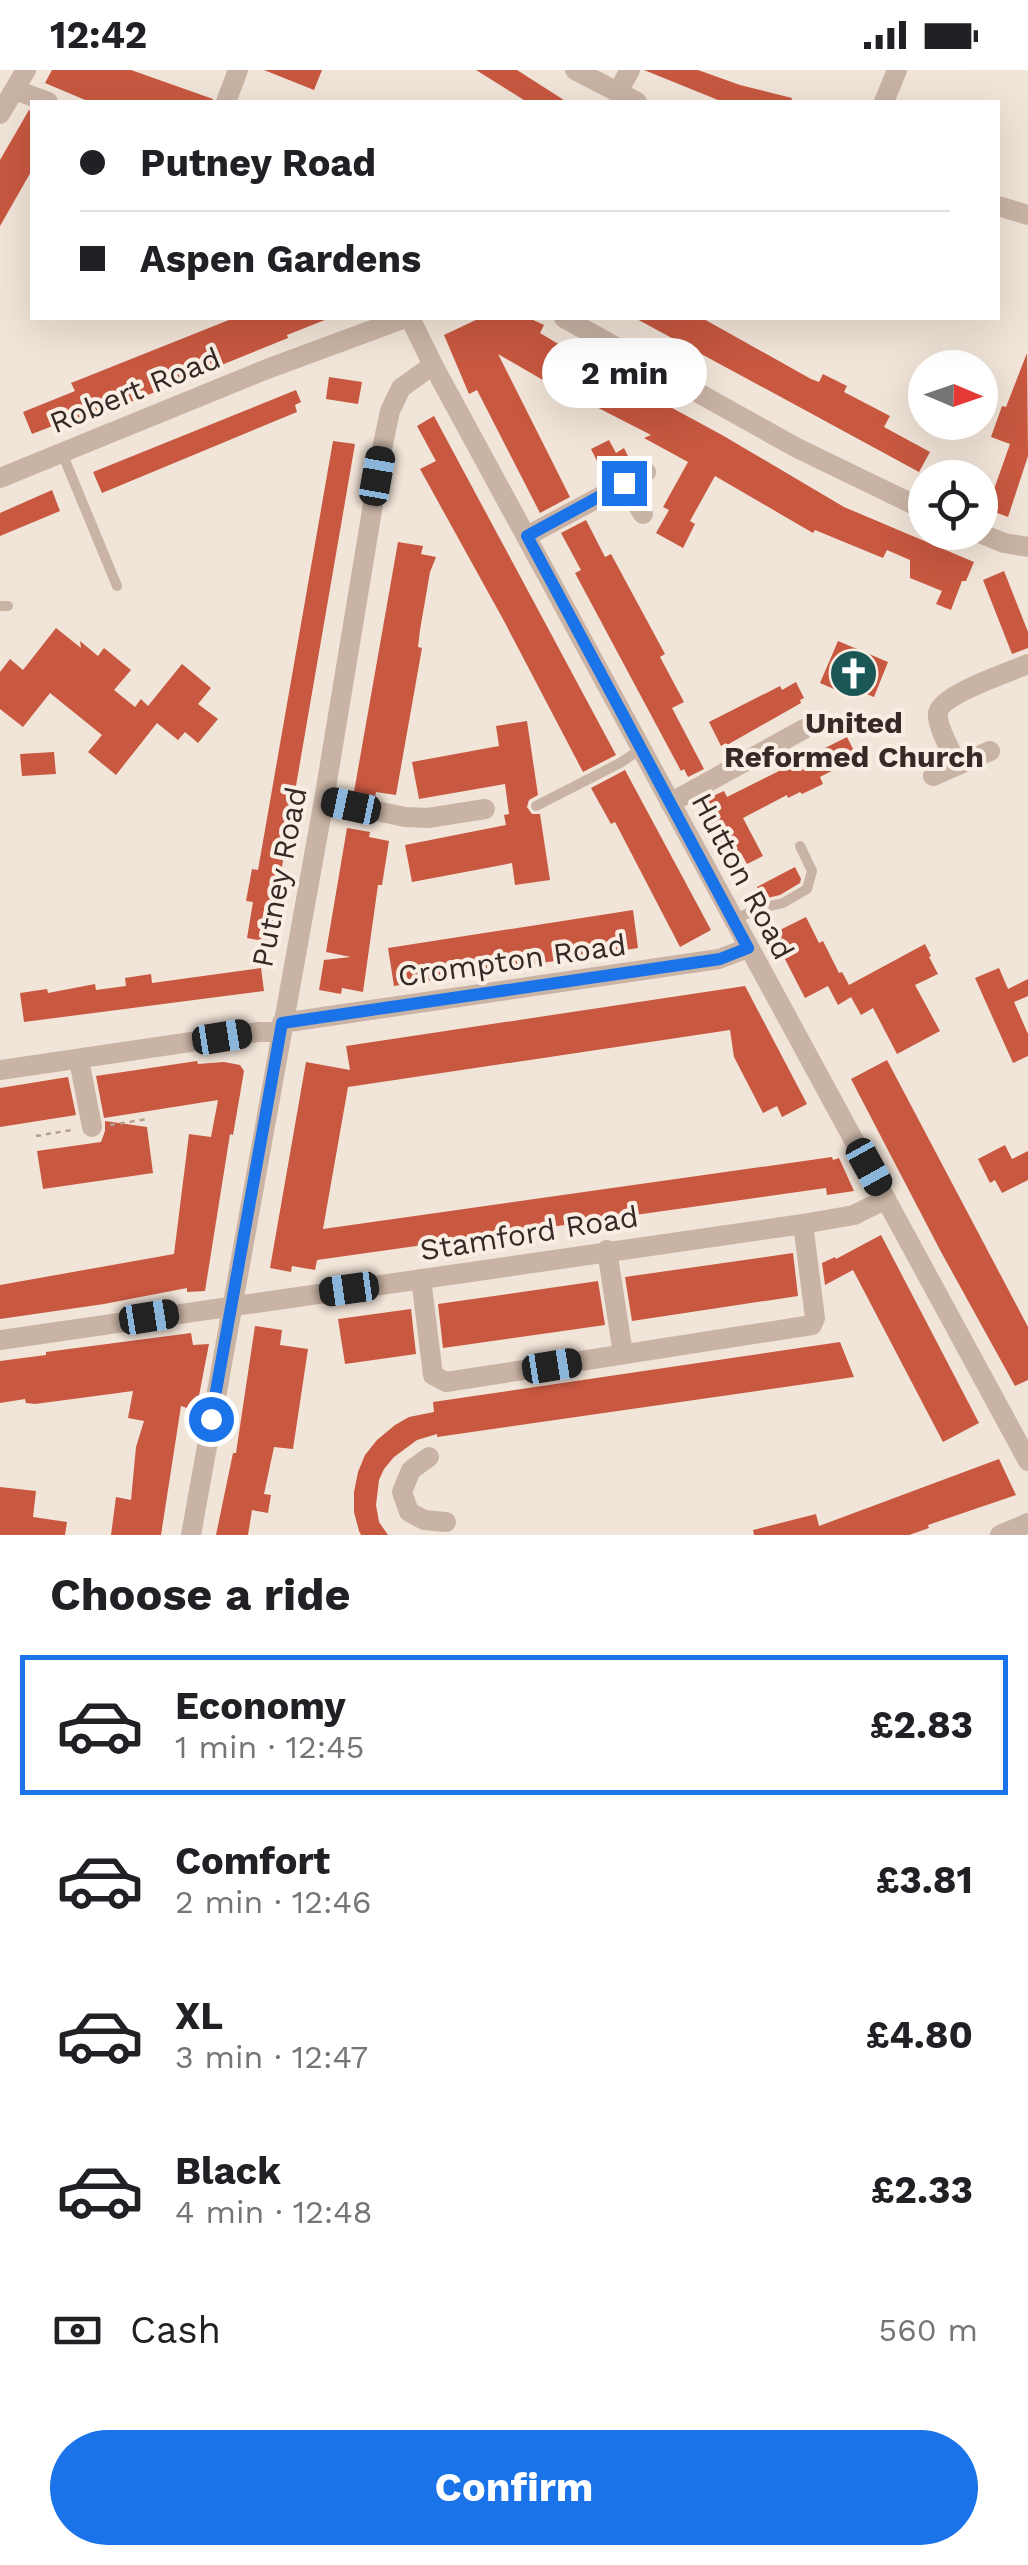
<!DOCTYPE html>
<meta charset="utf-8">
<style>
:root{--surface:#fff;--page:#f6f6f6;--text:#202124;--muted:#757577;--line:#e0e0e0;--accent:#1a73e8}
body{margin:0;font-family:"Work Sans",sans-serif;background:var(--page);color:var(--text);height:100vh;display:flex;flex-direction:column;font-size:38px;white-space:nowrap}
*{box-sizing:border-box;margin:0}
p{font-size:32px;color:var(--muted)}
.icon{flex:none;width:55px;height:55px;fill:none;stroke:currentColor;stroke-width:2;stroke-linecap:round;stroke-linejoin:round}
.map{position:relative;height:1465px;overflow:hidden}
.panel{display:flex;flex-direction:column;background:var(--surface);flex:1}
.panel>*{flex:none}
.guide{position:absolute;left:30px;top:30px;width:970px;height:220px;border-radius:0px;box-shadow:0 10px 40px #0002;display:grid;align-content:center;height:220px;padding:0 50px;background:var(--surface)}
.needle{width:65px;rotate:92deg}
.buttons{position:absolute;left:908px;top:280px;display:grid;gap:20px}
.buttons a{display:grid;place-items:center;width:90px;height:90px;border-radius:50%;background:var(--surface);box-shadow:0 10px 40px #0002;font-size:50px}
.end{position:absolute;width:45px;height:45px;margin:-22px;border:12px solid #1a73e8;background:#fff;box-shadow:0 0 0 5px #fff}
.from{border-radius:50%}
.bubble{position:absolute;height:70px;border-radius:35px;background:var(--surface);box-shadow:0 10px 40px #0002;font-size:32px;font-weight:700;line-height:70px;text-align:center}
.car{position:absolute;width:30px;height:60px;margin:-30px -15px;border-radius:12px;box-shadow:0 0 8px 2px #0007;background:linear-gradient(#222 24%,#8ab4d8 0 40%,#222 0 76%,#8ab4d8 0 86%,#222 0)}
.guide b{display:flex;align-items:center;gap:35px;height:95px;font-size:38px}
.guide b+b{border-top:2px solid var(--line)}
.guide i{width:25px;height:25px;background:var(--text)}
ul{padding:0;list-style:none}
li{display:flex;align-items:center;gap:30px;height:140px;margin:0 20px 15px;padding:0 30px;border:5px solid transparent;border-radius:0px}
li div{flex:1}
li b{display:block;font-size:38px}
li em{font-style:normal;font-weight:700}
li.active{border-color:var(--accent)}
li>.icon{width:90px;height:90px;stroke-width:1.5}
h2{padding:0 50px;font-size:45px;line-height:120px}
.pay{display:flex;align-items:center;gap:25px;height:110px;padding:0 50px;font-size:38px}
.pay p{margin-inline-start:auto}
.cta{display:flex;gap:20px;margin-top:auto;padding:20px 50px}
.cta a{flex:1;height:115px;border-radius:60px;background:var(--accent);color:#fff;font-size:40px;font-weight:700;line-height:115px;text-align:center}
.status{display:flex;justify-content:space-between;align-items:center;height:70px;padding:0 50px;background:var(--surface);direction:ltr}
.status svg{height:28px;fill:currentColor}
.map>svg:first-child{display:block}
.building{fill:#c85840}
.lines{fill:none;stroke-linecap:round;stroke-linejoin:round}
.path{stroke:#b59d8e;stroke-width:2.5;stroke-dasharray:5 5;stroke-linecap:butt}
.service{stroke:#c9b3a4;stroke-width:10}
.minor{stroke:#c9b3a4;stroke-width:20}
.route{stroke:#1a73e8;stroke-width:12}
.labels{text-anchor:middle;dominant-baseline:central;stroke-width:8;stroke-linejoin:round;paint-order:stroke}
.street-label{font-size:30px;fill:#352a26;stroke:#f9eee4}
.poi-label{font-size:30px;font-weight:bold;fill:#352a26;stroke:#f9eee4}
</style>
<div class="status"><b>12:42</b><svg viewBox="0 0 49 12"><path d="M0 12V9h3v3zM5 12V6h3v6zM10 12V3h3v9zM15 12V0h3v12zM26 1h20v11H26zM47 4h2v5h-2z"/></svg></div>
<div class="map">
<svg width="1028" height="1465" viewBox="0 0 1028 1465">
<rect width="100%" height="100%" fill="#f1e4d8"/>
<g class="building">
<path d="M52 0H131L213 29 212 32H90L45 13Z"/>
<path d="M264 0H322L314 20Z"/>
<path d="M476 0H517L567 32H527Z"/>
<path d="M644 0H698L740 15 792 28 791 32H723Z"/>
<path d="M29 40 32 41V100L0 156V90Z"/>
<path d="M234 248H330L287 265 288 268 86 350 84 346 69 352 68 350 32 364 23 342 75 321 71 313Z"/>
<path d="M480 248H529L544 255 540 263 602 300 722 365 844 437 974 492 966 511H962L951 540 936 534 942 521 910 508V490L887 480 883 488 815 460 813 463 715 406 690 451 695 454 683 478 656 463 669 440 663 437 688 392 644 368 651 365 577 327 579 331 498 284 570 427 540 443 477 320 469 324 444 265Z"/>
<path d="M635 248H702L811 309 819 312 823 304 847 316 844 322 890 346 884 357 930 382 919 402Z"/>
<path d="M1027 283 1028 386 1008 447 987 439 1010 374 991 367 1002 336 1006 337Z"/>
<path d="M329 307 362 312 358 334 326 329Z"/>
<path d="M296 320 301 332 295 335 297 342 102 423 93 402Z"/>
<path d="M434 346 616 685 583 702 504 551 420 399 436 391 417 356Z"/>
<path d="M609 370 616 383 624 378 631 392 604 405 591 379Z"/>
<path d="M333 371 355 374 269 872 247 868 253 832 246 831 252 799 258 800Z"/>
<path d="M52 420 60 441 0 466V443Z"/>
<path d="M586 450 605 487 611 484 665 584 660 587 684 632 672 638 704 699 688 707 684 699 681 701 575 503 581 500 561 463Z"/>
<path d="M398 472 423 476 421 484 436 487 430 502 420 560 418 577 422 578 396 725 376 722 375 727 354 722Z"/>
<path d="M1004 501 1028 562V578L1012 584 983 510Z"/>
<path d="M56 558 81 578 80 571 98 586 104 578 131 600 114 620 135 637 141 629 148 636 182 594 211 618 198 634 218 649 198 673 185 662 178 670 157 653 116 705 88 682 102 665 50 623 23 657 0 639V602L10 589 23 600Z"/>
<path d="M838 571 888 592 874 627 844 615 841 622 820 613Z"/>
<path d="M796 612 804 628 800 630 801 633 727 675 726 673 721 676 709 652 780 616 782 620Z"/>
<path d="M527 651 538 725 529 730 527 737 532 744H540L550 810 515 815 512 793 412 812 405 775 506 755 504 745 509 744 505 714 419 729 412 692 499 676 496 656Z"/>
<path d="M847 667 856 685 850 688 851 691 820 707 823 714 802 724 800 722 788 728 787 725 743 748 763 786 747 794 741 783 732 788 729 782 726 784 702 738 705 737 702 731 724 721 727 727Z"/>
<path d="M54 682 56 704 22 706 20 684Z"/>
<path d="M625 700 711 860 680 877 615 752 611 754 591 718Z"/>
<path d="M347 758 370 762 369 767 389 771 382 815H378L363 922 342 918 341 924 319 920 324 890 351 887 326 882Z"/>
<path d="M795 797 801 809 800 813 780 825 763 829 757 817Z"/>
<path d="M633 840 638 878 394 916 388 878Z"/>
<path d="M806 847 819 873 823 871 839 903 842 902 849 915 925 874 931 886 929 887 938 904 915 915 940 961 897 984 873 938 861 945 851 927 838 935 828 916 805 928 772 864Z"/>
<path d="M261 898 264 921 24 952 20 923 47 919 48 923 95 914 96 920 126 916 125 908 151 904 152 913Z"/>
<path d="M999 898 1008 919 1028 909V926L1014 932 1028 964V986L1013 993 975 908Z"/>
<path d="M745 916 807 1034 782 1047 777 1036 763 1043 734 987 730 960 348 1017 323 1159 832 1087 833 1090 839 1088 854 1121 827 1125 826 1118 317 1190 315 1200 292 1196 291 1202 270 1198 306 992 350 1000 346 976Z"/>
<path d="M887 990 1028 1257V1310L1015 1316 940 1180 851 1009Z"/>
<path d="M197 991 198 994 224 992 240 995 244 1001 233 1065 230 1064 205 1221 187 1222V1218L104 1234 0 1249V1215L174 1184 189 1064 211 1067 218 1030 104 1048 96 1006Z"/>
<path d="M68 1007 76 1045 0 1057V1018Z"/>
<path d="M105 1051 147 1057 153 1103 43 1119 37 1081 101 1072 105 1061Z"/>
<path d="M1005 1075 1012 1089 1028 1081V1110L1002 1123 995 1110 990 1113 978 1089Z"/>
<path d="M881 1165 979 1353 943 1372 853 1200 825 1215 822 1193 835 1187 836 1189Z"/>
<path d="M793 1183 798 1226 632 1251 625 1207Z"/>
<path d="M598 1211 605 1255 443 1278 438 1234Z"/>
<path d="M411 1239 416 1284 345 1294 338 1249Z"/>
<path d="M255 1256 282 1260 280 1275 308 1279 293 1379 274 1377 264 1424 271 1425 268 1443 252 1440 248 1465H216L233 1383H236Z"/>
<path d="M191 1263 193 1275 209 1274 196 1341 181 1336 161 1465H111L116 1427 131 1430 136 1377 144 1351 128 1348 133 1321 35 1334 26 1333 25 1329 0 1333V1291L46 1285V1282Z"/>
<path d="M840 1272 854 1307 437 1367V1364L417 1370 394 1387 384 1399 379 1410 376 1435 379 1452 388 1465H361L359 1461 354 1442V1422L358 1402 365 1385 377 1370 395 1355 409 1347 434 1342 433 1332Z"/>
<path d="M999 1389 1016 1425 928 1455 929 1458 909 1465H754L753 1460 816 1444 819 1456Z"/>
<path d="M0 1417 36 1421 33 1447 67 1452 65 1465H0Z"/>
</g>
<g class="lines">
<g class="path">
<path d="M110 1055 148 1049"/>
<path d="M36 1066 72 1060"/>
</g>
<g class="service">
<path d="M62 383 117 516"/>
<path d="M0 536H8"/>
<path d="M536 736 620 693 641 679"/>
<path d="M734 850 757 839 783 833 807 819 812 801 800 776"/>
</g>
<g class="minor">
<path d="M575 0 637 32"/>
<path d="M15 20 48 32"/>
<path d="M617 23 630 0"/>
<path d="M226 32 238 0"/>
<path d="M884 32 897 0"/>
<path d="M0 44 26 0"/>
<path d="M998 136 1028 145"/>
<path d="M410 248 433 295 1028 1391"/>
<path d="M564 248 797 378 925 440"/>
<path d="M0 408 267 299 405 248"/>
<path d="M624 413 643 444"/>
<path d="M977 462 1004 473 1028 477"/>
<path d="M527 466 646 402"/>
<path d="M958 695C952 683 936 655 938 643 941 624 1010 602 1028 594"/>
<path d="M933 706 990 681"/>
<path d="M324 730 405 747 428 748 485 739"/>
<path d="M670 733 804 659"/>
<path d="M282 953 719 889 748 878"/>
<path d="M79 990 92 1057"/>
<path d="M0 1000 258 962H281"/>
<path d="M607 1180 623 1284"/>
<path d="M421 1209 433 1305 446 1312 812 1255 815 1248 803 1154"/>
<path d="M0 1270 803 1154 854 1145 886 1129"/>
<path d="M429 1387 411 1400 402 1422 409 1442 424 1450 446 1452"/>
<path d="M191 1465 324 730 383 374 390 341 401 318 433 295"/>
<path d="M1000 1465 1028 1453"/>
</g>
</g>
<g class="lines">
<path class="route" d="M211 1349 282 953 720 889 748 878 527 466 624 413"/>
</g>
<defs>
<symbol id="church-disc" viewBox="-11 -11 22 22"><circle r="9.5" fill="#1b5757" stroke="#f9eee4"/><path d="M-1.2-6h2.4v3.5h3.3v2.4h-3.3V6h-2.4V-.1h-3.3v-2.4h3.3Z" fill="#fff"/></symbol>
</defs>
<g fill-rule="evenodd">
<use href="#church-disc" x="826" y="576" width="55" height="55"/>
</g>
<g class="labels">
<g class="street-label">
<text transform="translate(135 320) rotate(-22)">Robert Road</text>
<text transform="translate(743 806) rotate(62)">Hutton Road</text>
<text transform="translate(279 807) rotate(-79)">Putney Road</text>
<text transform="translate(512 890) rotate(-8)">Crompton Road</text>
<text transform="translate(529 1163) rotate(-9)">Stamford Road</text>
</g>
<g class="poi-label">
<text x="854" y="652">United<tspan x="854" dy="34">Reformed Church</tspan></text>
</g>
</g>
</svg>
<div class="buttons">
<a><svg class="needle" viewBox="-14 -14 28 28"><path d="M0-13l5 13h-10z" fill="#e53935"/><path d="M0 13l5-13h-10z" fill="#757577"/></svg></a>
<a><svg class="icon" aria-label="locate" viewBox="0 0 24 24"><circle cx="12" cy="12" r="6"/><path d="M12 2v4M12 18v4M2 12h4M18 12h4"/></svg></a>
</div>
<i class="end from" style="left:211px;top:1349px"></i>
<i class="end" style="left:624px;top:413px"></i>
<div class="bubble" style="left:542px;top:268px;width:165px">2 min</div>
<i class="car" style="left:377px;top:406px;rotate:10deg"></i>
<i class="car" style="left:351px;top:736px;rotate:282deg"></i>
<i class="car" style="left:222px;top:967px;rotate:81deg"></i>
<i class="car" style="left:869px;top:1097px;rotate:151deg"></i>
<i class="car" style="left:349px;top:1219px;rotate:262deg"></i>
<i class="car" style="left:149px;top:1247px;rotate:81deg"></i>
<i class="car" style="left:552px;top:1296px;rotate:81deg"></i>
<div class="guide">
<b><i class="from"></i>Putney Road</b>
<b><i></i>Aspen Gardens</b>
</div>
</div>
<section class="panel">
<h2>Choose a ride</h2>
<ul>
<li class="active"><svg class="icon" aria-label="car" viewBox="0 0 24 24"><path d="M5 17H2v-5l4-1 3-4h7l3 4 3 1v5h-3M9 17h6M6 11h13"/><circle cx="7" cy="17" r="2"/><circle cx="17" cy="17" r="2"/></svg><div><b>Economy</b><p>1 min · 12:45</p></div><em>£2.83</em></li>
<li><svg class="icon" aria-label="car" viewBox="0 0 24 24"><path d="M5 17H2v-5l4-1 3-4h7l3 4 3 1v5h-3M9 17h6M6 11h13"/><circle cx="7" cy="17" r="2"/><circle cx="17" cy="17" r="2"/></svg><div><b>Comfort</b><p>2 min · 12:46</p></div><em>£3.81</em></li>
<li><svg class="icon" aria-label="car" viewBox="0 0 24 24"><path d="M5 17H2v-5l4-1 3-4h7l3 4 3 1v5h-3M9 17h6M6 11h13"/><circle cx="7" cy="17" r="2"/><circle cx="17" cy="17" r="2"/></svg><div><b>XL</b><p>3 min · 12:47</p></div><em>£4.80</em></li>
<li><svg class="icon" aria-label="car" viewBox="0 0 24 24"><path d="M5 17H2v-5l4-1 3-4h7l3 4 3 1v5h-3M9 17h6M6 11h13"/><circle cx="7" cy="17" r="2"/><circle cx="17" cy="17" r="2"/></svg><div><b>Black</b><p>4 min · 12:48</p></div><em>£2.33</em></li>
</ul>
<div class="pay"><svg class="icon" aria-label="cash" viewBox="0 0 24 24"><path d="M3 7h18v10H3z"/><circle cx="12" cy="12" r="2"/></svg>Cash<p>560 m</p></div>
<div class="cta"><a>Confirm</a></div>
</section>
